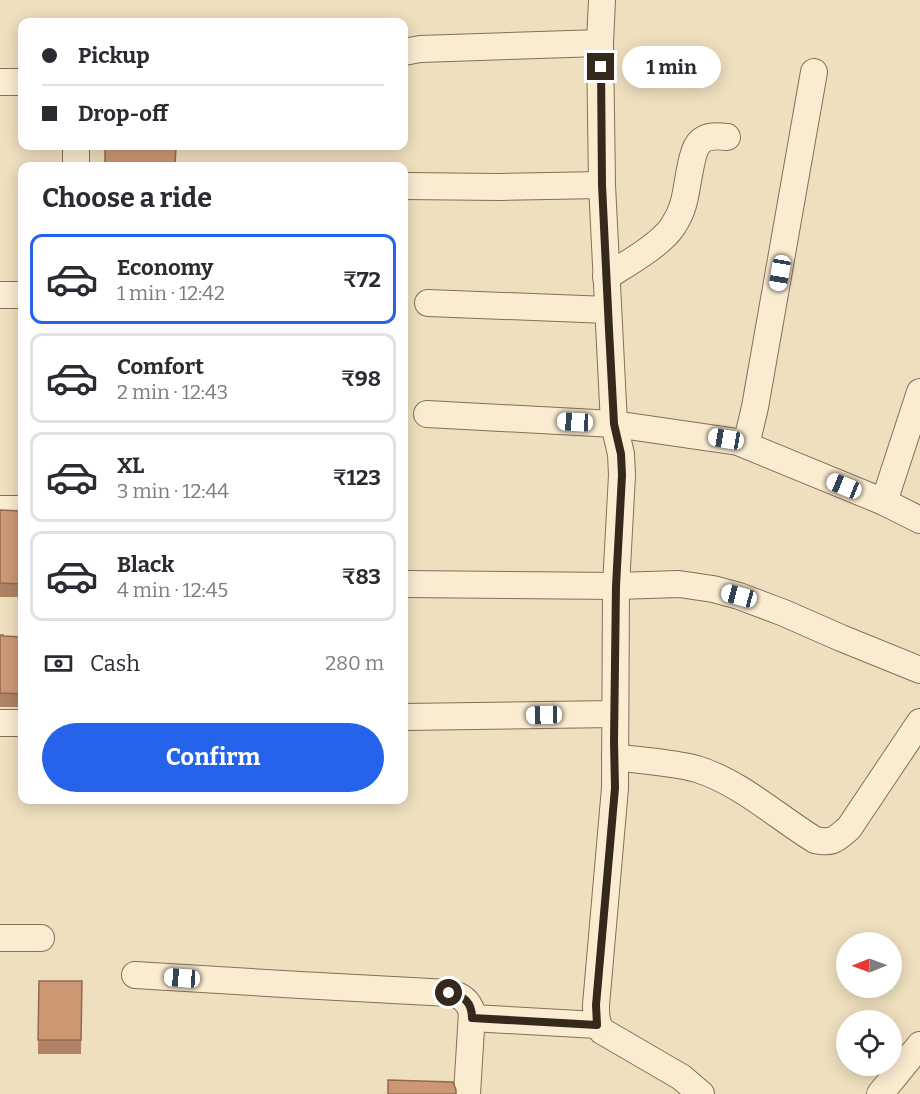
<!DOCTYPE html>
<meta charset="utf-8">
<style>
:root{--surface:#fff;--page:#f7f7f7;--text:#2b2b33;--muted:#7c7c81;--line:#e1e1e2;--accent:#2563eb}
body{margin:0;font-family:Bitter,serif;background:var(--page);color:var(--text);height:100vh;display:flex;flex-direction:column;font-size:22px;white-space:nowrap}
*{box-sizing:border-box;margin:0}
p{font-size:20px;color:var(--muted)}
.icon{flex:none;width:33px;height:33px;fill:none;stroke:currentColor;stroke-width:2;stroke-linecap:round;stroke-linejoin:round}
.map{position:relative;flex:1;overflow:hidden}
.sheet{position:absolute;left:18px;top:162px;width:390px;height:642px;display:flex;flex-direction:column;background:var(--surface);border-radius:12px;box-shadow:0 3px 15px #0003}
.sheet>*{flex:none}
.top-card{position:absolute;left:18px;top:18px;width:390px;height:132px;border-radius:12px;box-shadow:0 3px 15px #0003;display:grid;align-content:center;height:132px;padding:0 24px;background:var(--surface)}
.needle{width:39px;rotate:269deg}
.tools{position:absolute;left:836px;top:932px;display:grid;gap:12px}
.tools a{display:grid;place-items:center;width:66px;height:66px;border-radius:50%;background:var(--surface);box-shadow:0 3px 15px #0003;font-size:30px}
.end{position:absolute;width:27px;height:27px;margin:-14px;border:8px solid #35281c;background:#fff;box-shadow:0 0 0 3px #fff}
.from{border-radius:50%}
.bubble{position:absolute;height:42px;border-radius:21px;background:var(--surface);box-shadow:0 3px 15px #0003;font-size:20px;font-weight:700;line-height:42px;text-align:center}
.car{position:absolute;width:18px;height:36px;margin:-18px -9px;border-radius:8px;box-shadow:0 0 4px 2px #0007;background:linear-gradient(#fff 24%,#345 0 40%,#fff 0 76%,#345 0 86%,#fff 0)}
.top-card b{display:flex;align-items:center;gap:21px;height:57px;font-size:22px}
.top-card b+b{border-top:2px solid var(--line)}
.top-card i{width:15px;height:15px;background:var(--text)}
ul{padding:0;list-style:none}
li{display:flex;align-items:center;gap:18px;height:90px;margin:0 12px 9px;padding:0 12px;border:3px solid var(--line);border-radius:12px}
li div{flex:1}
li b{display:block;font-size:22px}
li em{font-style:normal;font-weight:700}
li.active{border-color:var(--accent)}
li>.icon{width:54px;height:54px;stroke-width:1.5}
h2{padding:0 24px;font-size:27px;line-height:72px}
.pay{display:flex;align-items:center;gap:15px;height:66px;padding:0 24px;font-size:22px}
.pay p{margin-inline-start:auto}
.primary-button{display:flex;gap:12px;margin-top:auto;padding:12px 24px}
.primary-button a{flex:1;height:69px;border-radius:36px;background:var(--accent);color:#fff;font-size:24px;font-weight:700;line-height:69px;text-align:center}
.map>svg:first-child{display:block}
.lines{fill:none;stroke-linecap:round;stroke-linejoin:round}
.minor-casing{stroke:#866f57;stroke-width:28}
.minor{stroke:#f9ecd1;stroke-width:26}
.wall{fill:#b08263}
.building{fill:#cd9773;stroke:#906a50;stroke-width:1.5}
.route{stroke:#35281c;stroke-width:8}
</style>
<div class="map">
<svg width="920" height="1094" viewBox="0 0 920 1094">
<rect width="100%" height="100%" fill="#eedfbe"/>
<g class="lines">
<defs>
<g id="minor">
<path d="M602 0 600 43 602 185 614 424 621 454 622 475 616 586 615 788 596 1005C596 1015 596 1023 602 1031L681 1077 701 1094"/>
<path d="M404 52 420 49 600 43"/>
<path d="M0 82H22"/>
<path d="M76 146V166"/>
<path d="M404 186 500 187 602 185"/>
<path d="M606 277C625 265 662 244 673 226 677 220 681 212 683 205 688 190 690 151 700 142 707 135 718 136 727 137"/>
<path d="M0 295H22"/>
<path d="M428 303 608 310"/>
<path d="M427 414 614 424 738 442 884 502 920 520"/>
<path d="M746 445 755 407 814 72"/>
<path d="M884 502 920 392"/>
<path d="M0 509H22"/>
<path d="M404 584 616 586 679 584 713 589 739 596 784 613 841 638 920 670"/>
<path d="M404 717 615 714"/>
<path d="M0 723H22"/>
<path d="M615 757C642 761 671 762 697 769 741 783 776 816 815 840 833 844 836 839 849 828L920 722"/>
<path d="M0 938H41"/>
<path d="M135 975 300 985 449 993C461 995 468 1000 472 1012L467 1094"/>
<path d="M472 1018 597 1025"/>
<path d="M880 1094 920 1045"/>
</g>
</defs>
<use href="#minor" class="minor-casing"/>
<use href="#minor" class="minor"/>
</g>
<g class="wall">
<path d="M0 510 22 511V597H0Z"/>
<path d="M0 635 3 636 22 637V707H0Z"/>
<path d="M39 981H82L81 1054H38Z"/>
</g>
<g class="building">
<path d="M105 146H176L175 166H105Z"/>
<path d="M0 510 22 511V584L0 583Z"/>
<path d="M0 635H3V636L22 637V694L0 693Z"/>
<path d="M39 981H82L81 1040H38Z"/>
<path d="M388 1080 453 1082 456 1090V1094H388Z"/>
</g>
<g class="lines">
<path class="route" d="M449 993C464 996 472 1002 472 1018L597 1025 596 1005 615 788 614 741 616 586 622 475 621 454 614 424 609 330 602 185 601 67"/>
</g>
</svg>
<div class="tools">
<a><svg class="needle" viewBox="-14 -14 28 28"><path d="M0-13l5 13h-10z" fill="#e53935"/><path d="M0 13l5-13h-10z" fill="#7c7c81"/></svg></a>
<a><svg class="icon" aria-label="locate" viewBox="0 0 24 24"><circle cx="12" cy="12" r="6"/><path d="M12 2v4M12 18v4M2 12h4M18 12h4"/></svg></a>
</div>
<i class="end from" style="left:449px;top:993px"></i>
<i class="end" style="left:601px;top:67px"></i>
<div class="bubble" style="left:622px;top:46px;width:99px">1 min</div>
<i class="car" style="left:780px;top:273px;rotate:190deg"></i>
<i class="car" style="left:575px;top:422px;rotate:273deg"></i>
<i class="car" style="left:726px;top:439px;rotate:280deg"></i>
<i class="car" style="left:844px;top:486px;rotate:292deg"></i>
<i class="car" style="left:739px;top:596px;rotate:285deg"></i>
<i class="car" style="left:544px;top:715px;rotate:269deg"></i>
<i class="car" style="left:182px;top:978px;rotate:274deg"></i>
<div class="top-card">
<b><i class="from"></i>Pickup</b>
<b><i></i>Drop-off</b>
</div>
<section class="sheet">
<h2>Choose a ride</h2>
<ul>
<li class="active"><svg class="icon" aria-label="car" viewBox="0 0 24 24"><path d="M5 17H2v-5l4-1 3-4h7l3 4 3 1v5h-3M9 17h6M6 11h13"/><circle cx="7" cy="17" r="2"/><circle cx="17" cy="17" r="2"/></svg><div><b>Economy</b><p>1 min · 12:42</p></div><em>₹72</em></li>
<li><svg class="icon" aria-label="car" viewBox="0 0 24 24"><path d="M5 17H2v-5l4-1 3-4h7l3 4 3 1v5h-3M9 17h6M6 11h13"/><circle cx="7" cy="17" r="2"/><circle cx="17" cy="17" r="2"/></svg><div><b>Comfort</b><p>2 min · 12:43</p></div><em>₹98</em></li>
<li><svg class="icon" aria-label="car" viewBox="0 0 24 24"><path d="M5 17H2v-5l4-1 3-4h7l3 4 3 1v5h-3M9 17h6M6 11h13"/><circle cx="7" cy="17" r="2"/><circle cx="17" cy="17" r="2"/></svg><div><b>XL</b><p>3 min · 12:44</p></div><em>₹123</em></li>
<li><svg class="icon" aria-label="car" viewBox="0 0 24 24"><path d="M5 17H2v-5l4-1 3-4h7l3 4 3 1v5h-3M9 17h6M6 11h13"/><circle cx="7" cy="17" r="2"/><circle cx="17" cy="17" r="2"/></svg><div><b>Black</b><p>4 min · 12:45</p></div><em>₹83</em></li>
</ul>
<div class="pay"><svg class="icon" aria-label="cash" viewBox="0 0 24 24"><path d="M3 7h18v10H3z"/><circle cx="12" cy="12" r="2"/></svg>Cash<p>280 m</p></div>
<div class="primary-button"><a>Confirm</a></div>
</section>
</div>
